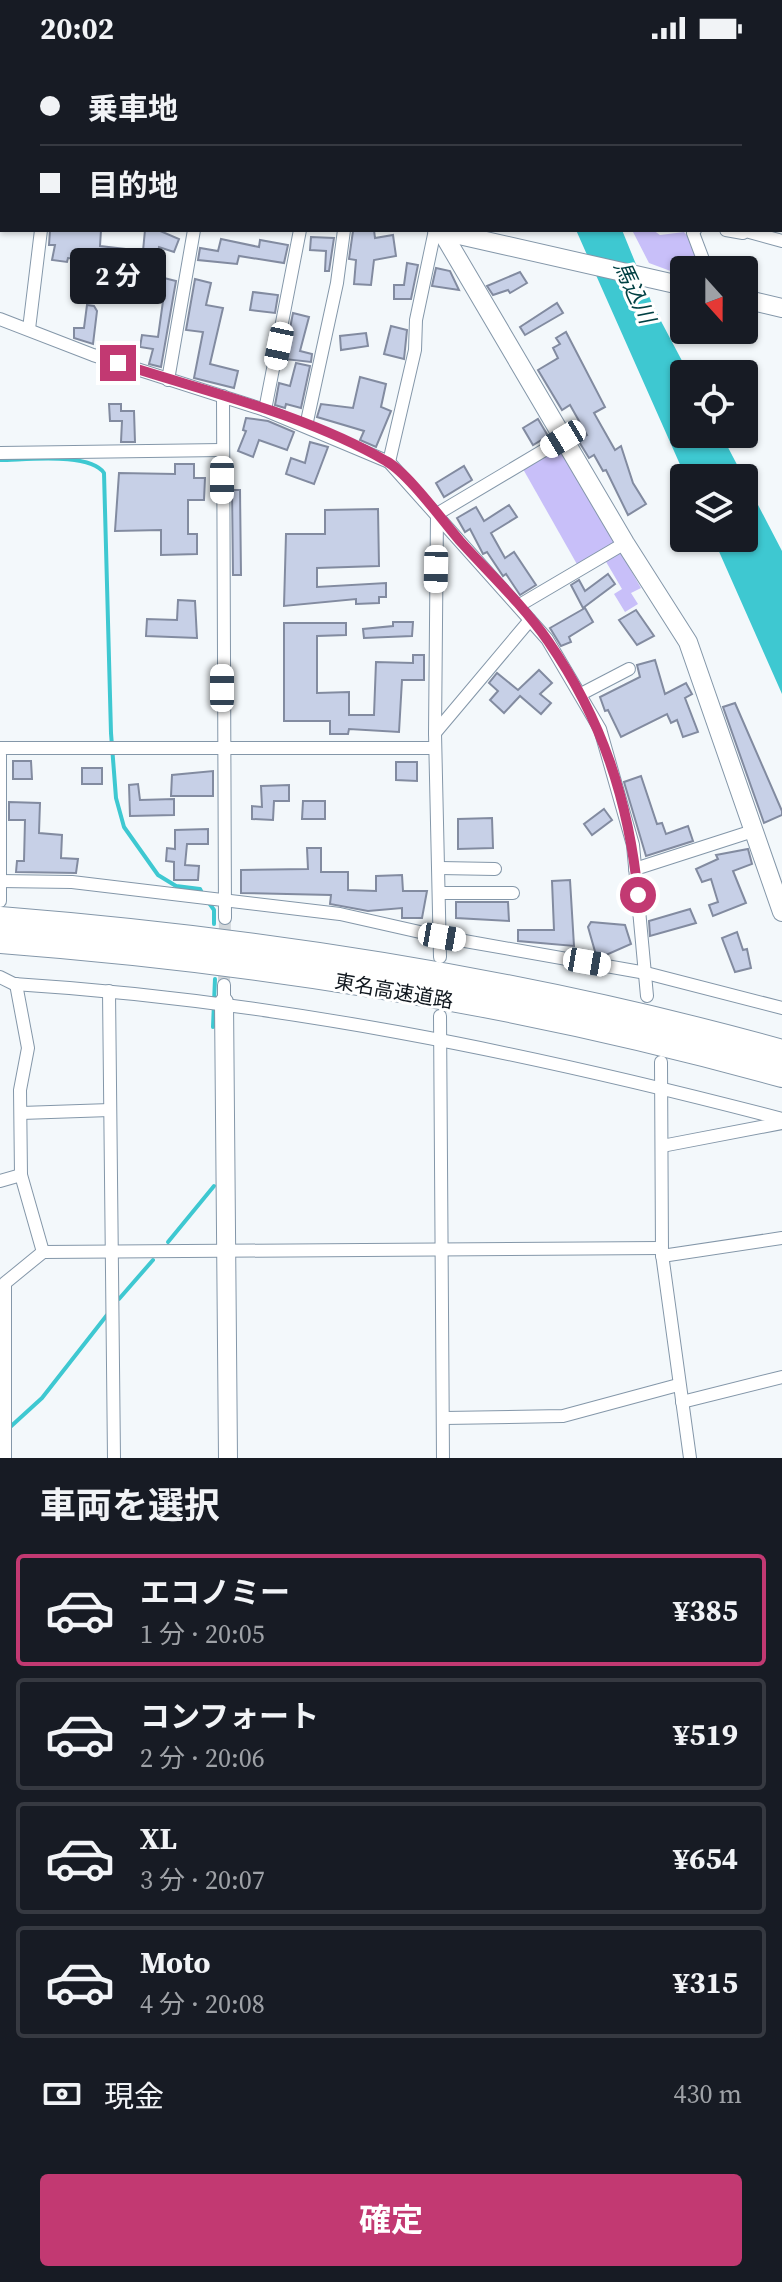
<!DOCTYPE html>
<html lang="ja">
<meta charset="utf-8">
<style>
:root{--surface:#171b24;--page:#20242c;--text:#f1f3f6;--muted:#9ea1a6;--line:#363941;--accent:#c23972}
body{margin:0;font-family:"Source Serif 4","Noto Sans JP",serif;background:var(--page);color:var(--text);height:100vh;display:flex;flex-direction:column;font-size:30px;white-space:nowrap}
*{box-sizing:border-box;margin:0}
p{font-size:26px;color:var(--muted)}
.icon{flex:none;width:44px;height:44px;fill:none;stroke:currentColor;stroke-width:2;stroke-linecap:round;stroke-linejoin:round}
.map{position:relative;height:1402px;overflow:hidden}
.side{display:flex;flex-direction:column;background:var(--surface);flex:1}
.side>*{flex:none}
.guide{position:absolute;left:0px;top:0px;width:782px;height:176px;box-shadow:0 2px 6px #0004;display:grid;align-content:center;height:176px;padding:0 40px;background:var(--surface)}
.needle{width:52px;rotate:159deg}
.fabs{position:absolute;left:670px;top:200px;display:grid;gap:16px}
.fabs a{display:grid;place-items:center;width:88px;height:88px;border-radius:8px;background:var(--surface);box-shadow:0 2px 6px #0004;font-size:40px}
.end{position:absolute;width:36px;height:36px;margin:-18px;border:10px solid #c23972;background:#fff;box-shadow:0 0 0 4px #fff}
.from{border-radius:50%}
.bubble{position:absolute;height:56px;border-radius:8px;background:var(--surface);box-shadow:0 2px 6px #0004;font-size:26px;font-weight:700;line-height:56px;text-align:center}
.car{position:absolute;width:24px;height:48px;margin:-24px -12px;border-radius:10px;box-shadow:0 0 6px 2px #0007;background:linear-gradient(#fff 24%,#345 0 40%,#fff 0 76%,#345 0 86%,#fff 0)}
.guide b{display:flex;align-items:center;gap:28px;height:76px;font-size:30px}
.guide b+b{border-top:2px solid var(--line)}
.guide i{width:20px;height:20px;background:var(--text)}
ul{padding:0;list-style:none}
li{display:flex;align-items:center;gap:24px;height:112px;margin:0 16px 12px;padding:0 24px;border:4px solid var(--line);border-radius:8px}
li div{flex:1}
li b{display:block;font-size:30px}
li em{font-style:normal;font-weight:700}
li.selected{border-color:var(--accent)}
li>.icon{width:72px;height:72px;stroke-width:1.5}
h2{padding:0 40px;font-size:36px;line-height:96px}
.pay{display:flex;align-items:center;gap:20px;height:88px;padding:0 40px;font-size:30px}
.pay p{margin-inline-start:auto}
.action{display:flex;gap:16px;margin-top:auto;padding:16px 40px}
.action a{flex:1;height:92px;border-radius:8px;background:var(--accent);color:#fff;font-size:32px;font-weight:700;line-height:92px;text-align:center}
.status{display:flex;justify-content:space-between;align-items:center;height:56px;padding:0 40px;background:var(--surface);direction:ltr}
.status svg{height:22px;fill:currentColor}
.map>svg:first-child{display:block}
.green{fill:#c8bff9}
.water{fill:#3ec8d1}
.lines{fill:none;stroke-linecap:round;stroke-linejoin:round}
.stream{stroke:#3ec8d1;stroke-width:4}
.building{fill:#c7d0e7;stroke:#828ba0;stroke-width:2}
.street-tunnel{stroke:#d1d6da;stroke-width:12;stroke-dasharray:12 6;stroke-linecap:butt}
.street-casing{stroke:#8497a9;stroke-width:14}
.secondary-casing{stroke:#8497a9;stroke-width:20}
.highway-casing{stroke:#8497a9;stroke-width:26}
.street{stroke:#fff;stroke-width:12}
.secondary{stroke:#fff;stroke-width:18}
.highway{stroke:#fff;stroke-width:24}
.route{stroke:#c23972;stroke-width:10}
.labels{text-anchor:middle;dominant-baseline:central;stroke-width:6;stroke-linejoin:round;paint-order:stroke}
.street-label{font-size:20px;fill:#10171e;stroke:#fff}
.water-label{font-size:22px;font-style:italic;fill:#004043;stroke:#fff}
</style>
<div class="status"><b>20:02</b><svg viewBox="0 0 49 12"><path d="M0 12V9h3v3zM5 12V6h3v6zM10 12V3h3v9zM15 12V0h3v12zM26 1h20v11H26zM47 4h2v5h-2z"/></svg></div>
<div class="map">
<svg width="782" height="1402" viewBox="0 0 782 1402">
<rect width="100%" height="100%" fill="#f3f8fb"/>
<g class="green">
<path d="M632 174H653L660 179 684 176 695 189 704 214H684V220L649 207Z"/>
<path d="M556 393H561L617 487 578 510 523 413Z"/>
<path d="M621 497 641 532 631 537 638 548 625 556 614 538 622 533 605 504Z"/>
</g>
<g class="water">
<path d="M576 174H622L653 250 689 318H684V378H721L744 422H686Z"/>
<path d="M744 422 782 495V638L713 482H744Z"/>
</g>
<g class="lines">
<g class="stream">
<path d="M575 0V2"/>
<path d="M0 404C25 404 90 396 104 417L111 677 116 742 124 771 158 819 176 830 200 833 202 837"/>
<path d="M207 844 214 854V868"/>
<path d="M213 971 215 923"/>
<path d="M168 1186 214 1130"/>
<path d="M119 1243 153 1204"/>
<path d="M8 1373 42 1342 107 1259"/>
</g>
</g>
<g class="building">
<path d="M50 174H101L100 190 143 195 145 174H158L179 183 174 196 159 191 156 217 134 216 106 212 107 206 68 202 67 206 52 204 55 189H49Z"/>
<path d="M374 174 375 182 393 179 396 200 374 204 371 229 354 228 356 204 349 203 353 175Z"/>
<path d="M311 181 334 182 329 215H325L326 195 310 194Z"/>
<path d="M221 183 259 191 260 184 288 189 284 207 239 200 237 208 198 204 200 192 218 195Z"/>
<path d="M407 207 418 209 411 243H394V229H404Z"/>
<path d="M436 212 450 215 459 234 432 230Z"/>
<path d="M520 216 527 227 510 237 508 234 493 239 487 230Z"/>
<path d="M160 221 176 225 161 311 149 308 153 293 140 291 142 279 158 281 164 238 156 237Z"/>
<path d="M195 223 211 227 206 249 223 252 210 308 238 315 234 332 194 322 203 276 186 274Z"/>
<path d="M253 236 278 239 275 257 250 254Z"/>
<path d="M557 247 563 257 525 279 520 271Z"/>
<path d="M87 249 94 250 97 255 93 288 74 282V272H84Z"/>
<path d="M293 257 309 261 300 295 312 298 311 306 284 303Z"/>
<path d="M391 270 407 274 404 303 384 298Z"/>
<path d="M566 276 605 351 594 357 615 394 621 390 633 427 646 448 628 459 606 414 603 415 594 399 589 402 578 384 587 379 570 349 562 354 538 314 558 302 553 292 560 288 556 282Z"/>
<path d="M366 277 368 290 341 294 340 280Z"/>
<path d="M296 307 310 310 301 352 286 348 285 352 275 349 279 327 290 330Z"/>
<path d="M360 321 386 328 381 351 391 355 376 391 360 384 364 375 317 361 321 348 353 352Z"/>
<path d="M109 348H121V355H134L135 386H121L122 365H110Z"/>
<path d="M246 362 268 365 294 376 287 394 259 384 253 401 238 395 246 375 243 374Z"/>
<path d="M538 363 548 380 533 389 523 372Z"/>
<path d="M310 386 328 391 314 428 286 418 291 402 305 407Z"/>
<path d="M175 408H194V422H205L204 444H188V478H197V498L161 499V474L115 475 119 417 175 418Z"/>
<path d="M464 410 472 424 444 441 436 427Z"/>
<path d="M232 434H240L241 519H233Z"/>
<path d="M509 449 517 461 491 477 505 502 514 496 536 529 520 539 506 518 503 520 487 496 483 498 470 473 465 476 457 462 476 451 484 465Z"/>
<path d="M378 453 379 510 317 512V531L386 527V541H379V547L356 548V543L284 550 286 478H325V454Z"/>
<path d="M608 518 615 528 583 552 571 529 579 524 585 535Z"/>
<path d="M178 544 195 545 197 582 146 580 147 563 177 564Z"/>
<path d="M585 552 593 566 569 581 571 586 561 590 550 572Z"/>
<path d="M636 554 654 580 637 589 619 564Z"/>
<path d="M393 566H413L412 580 364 582 363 573 393 570Z"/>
<path d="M284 567H346V579L317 580V637L349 636V659H374L376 606 413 607V599H424V624H402L399 676 349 673 348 678H330V665H284Z"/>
<path d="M655 604 665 638 686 627 692 638 685 642 698 676 683 681 677 664 671 667 667 658 621 681 608 654 605 655 600 641 640 621 637 609Z"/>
<path d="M539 614 552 627 540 638 551 647 541 658 520 640 504 657 490 644 498 635 489 627 497 617 518 634Z"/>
<path d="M735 647 782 755V759L764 767 723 651Z"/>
<path d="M13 705H31L32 723H13Z"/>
<path d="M396 706H417V725L396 724Z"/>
<rect x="82" y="712" width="20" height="16"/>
<path d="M213 715V740H171L172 719Z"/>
<path d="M641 720 657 768 662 767 666 778 688 770 693 785 646 800 624 726Z"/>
<path d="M138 728 140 744 174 743V759L130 760 129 729Z"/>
<path d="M289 729V745H274L273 764 252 763V750L262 751 261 730Z"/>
<path d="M303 745H325V763H302Z"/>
<path d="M9 746 40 747 39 777 62 779 61 802 78 803 76 817 16 816 17 805H24L25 764H9Z"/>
<path d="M604 753 612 764 592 779 584 768Z"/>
<path d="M492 762 493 792 458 793V763Z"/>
<path d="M208 773V788H187L185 809 199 810 198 824H174V806L166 805 167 792 175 793V774Z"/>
<path d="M307 792H321V816H348V834L376 835V820L402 819 403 835H427L422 862H402V852L368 855 330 848 331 839 241 837V814L308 813Z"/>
<path d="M748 793 752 808 733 815 746 847 713 860 709 849 718 846 711 823 702 826 696 813 718 803 716 799Z"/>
<path d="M570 824 574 890 518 885V874H554L552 825Z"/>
<path d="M456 846H508L509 865 456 862Z"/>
<path d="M690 853 696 867 650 880 649 865Z"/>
<path d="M591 866 625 869 631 888 606 899H596L588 871Z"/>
<path d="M737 876 743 894 747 893 751 912 735 916 722 882Z"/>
</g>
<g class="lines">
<path class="street-tunnel" d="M224 929 225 862"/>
<defs>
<g id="street">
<path d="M386 0 388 2"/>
<path d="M774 0V2"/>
<path d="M103 2V0"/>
<path d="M266 2 267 0"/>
<path d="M0 11H2"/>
<path d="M780 11 782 13"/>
<path d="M695 174 693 177 707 214"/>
<path d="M726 174 743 177"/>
<path d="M742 174 782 185"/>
<path d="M0 263 93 299 265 354 389 406 547 583 600 673 633 789 647 940"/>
<path d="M29 273 41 174"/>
<path d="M168 324 194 174"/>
<path d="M223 340 225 862"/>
<path d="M265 354 300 174"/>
<path d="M306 370 337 227 344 174"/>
<path d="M0 397 222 394"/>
<path d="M389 406 415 294 416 264 435 174"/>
<path d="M518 550 625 487"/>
<path d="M581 638 629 613"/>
<path d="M435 677 530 564"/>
<path d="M0 692H435"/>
<path d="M0 699V845"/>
<path d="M440 812 495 813"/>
<path d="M635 813 753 775"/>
<path d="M0 825 72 826 340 858 442 881 646 917 782 952"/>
<path d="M440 837H513"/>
<path d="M440 901 435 677 437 458 563 383"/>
<path d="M0 921 14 928C274 944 530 997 782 1063"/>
<path d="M16 928 28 992 20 1034 21 1119 43 1196"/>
<path d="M109 935 114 1402"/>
<path d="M224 946V929"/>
<path d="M440 960 443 1402"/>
<path d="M661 1006 662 1198 690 1402"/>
<path d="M21 1057 110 1054"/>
<path d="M662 1090 782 1067"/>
<path d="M0 1125 21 1119"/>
<path d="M662 1200 782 1182"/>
<path d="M682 1346 782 1321"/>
<path d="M444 1362 563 1360 678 1329"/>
<path d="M5 1402V1227L43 1196 661 1192"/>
</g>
<g id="secondary">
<path d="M0 125H2"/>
<path d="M437 174 684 230"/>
<path d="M442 176 625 487 688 586 782 856"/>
<path d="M744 243 782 252"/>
<path d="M224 946 228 1402"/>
</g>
<g id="highway">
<path d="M0 863C263 884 528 925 782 996"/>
<path d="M0 885C263 905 528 948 782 1019"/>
</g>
</defs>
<use href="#street" class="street-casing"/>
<use href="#secondary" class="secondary-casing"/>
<use href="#highway" class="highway-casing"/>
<use href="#street" class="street"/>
<use href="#secondary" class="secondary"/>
<use href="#highway" class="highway"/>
</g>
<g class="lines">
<path class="route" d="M118 307C207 336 305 358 386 405 408 417 442 464 460 485 489 517 523 549 548 585 602 663 629 745 638 839"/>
</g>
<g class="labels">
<g class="street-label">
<text transform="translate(394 935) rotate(10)">東名高速道路</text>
</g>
<g class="water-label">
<text transform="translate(635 236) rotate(65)">馬込川</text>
</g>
</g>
</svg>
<div class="fabs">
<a><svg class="needle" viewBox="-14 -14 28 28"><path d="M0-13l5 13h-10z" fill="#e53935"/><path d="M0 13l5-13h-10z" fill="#9ea1a6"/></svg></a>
<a><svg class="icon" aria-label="locate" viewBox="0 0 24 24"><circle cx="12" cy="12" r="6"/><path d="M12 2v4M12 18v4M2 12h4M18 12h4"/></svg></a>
<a><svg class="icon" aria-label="layers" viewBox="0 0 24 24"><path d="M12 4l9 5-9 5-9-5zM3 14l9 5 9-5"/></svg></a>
</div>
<i class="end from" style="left:638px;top:839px"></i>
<i class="end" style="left:118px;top:307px"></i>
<div class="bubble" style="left:70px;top:192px;width:96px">2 分</div>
<i class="car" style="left:279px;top:290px;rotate:192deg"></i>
<i class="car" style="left:563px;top:383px;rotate:239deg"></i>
<i class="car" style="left:222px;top:424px;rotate:180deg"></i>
<i class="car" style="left:436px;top:513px;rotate:181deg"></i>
<i class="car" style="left:222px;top:632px;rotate:0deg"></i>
<i class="car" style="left:442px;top:881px;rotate:100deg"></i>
<i class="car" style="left:587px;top:906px;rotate:100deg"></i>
<div class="guide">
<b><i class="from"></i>乗車地</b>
<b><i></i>目的地</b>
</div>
</div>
<section class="side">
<h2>車両を選択</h2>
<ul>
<li class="selected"><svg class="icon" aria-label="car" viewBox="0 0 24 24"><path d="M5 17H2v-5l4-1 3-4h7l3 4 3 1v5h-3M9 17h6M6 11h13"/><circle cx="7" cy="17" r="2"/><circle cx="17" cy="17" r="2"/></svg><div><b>エコノミー</b><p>1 分 · 20:05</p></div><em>¥385</em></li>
<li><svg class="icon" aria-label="car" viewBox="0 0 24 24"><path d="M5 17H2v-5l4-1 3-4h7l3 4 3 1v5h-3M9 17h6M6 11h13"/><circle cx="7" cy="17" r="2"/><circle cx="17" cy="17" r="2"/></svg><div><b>コンフォート</b><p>2 分 · 20:06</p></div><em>¥519</em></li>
<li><svg class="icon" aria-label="car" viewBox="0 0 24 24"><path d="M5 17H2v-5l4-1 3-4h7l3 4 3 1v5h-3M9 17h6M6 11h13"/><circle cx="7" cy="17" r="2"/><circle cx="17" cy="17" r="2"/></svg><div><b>XL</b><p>3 分 · 20:07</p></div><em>¥654</em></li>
<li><svg class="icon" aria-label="car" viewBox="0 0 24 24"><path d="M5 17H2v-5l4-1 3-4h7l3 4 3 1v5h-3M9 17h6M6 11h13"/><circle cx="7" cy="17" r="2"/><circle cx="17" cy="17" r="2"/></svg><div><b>Moto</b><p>4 分 · 20:08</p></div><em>¥315</em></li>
</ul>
<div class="pay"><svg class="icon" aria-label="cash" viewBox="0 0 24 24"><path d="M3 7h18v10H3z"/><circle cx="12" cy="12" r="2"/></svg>現金<p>430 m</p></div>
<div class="action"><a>確定</a></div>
</section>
